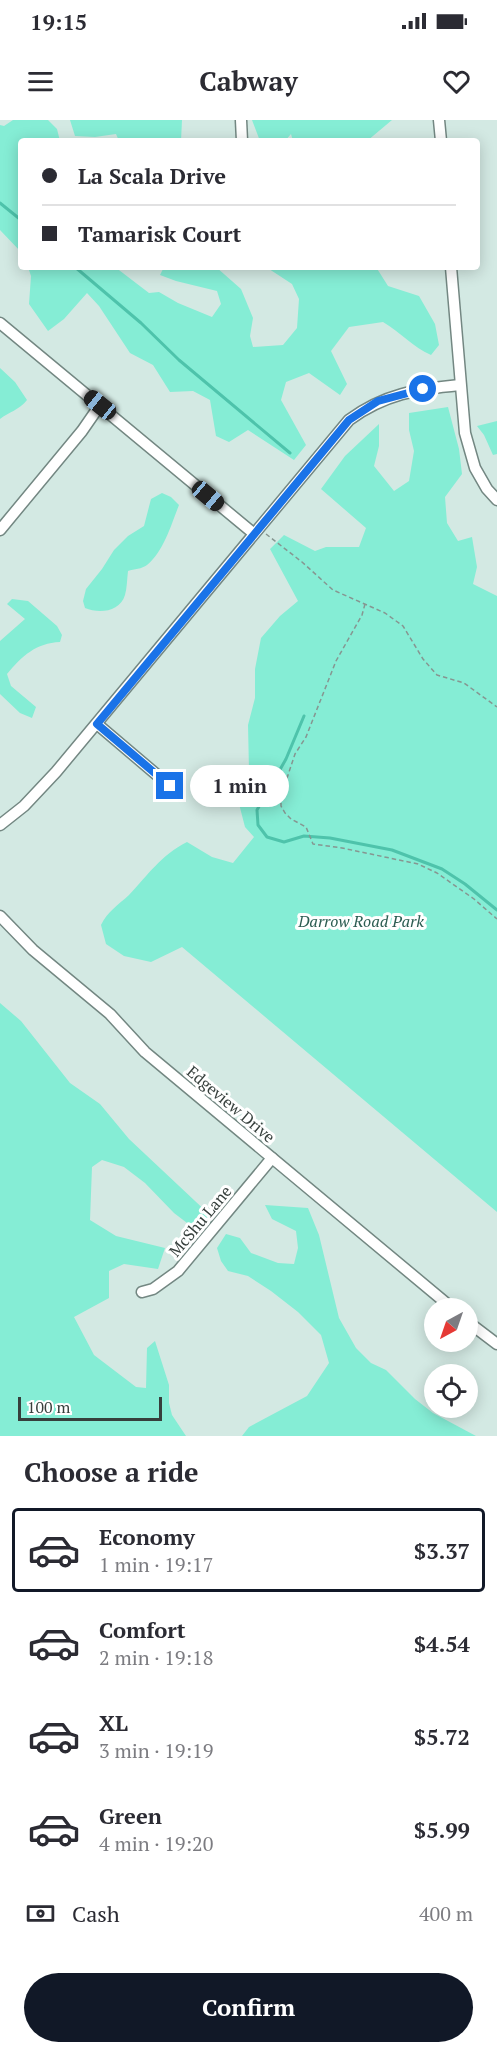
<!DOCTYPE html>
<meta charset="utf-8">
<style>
:root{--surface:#fff;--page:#f2f2f3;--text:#2b2b33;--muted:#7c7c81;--line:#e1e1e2;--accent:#111827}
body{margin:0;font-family:"PT Serif",serif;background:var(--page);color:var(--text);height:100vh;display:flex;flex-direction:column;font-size:22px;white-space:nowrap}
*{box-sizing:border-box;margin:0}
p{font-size:20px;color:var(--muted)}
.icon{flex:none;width:33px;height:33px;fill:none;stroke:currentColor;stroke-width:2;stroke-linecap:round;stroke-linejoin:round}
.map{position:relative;height:1316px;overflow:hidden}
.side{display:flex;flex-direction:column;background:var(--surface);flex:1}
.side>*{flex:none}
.banner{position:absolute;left:18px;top:18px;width:462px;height:132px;border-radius:6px;box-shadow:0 3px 15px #0003;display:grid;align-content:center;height:132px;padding:0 24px;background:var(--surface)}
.needle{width:39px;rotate:220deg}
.controls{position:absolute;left:424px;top:1178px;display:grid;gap:12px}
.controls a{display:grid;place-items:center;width:54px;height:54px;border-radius:50%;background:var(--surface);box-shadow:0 3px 15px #0003;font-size:30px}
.scale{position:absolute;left:18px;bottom:15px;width:144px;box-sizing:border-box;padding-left:6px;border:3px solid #363f3c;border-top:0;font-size:16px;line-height:21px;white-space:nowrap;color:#363f3c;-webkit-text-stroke:4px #fff;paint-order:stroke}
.end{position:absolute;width:27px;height:27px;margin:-14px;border:8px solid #1a73e8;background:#fff;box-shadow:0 0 0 3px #fff}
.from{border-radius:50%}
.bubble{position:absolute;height:42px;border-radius:21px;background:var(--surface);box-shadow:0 3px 15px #0003;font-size:20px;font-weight:600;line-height:42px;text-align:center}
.car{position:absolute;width:18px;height:36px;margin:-18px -9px;border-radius:8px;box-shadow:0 0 4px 2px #0007;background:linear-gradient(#222 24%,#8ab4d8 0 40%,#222 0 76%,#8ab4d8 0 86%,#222 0)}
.banner b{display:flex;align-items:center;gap:21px;height:57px;font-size:22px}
.banner b+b{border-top:2px solid var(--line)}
.banner i{width:15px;height:15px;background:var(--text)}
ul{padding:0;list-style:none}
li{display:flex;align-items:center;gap:18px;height:84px;margin:0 12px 9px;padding:0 12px;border:3px solid transparent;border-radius:6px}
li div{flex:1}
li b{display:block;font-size:22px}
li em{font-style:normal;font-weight:600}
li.on{border-color:var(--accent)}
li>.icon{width:54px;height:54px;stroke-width:1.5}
h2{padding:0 24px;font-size:27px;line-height:72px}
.pay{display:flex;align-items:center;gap:15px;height:66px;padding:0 24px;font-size:22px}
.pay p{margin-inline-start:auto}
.cta{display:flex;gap:12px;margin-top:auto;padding:12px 24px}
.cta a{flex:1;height:69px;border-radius:36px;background:var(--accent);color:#fff;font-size:24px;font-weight:600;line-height:69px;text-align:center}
.status{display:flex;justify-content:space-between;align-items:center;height:42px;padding:0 30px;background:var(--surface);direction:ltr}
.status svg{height:16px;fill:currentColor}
header{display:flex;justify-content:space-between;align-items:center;height:78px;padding:0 24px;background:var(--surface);font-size:27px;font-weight:600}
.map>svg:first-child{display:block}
.green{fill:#85edd5}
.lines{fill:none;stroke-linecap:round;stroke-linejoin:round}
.stream{stroke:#4ec3ab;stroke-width:3}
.minor-casing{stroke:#738782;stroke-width:13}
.path{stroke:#869691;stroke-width:1.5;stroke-dasharray:4.5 3;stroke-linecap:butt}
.minor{stroke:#fff;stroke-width:10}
.route{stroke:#1a73e8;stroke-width:8}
.labels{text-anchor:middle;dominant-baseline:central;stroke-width:6;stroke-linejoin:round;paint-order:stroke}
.park-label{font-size:16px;font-style:italic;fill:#2c5d52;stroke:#fff}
.street-label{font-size:16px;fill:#363f3c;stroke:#fff}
</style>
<div class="status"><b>19:15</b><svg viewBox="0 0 49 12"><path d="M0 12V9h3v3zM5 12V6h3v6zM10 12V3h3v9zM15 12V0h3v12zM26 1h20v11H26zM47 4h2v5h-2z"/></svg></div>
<header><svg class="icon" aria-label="menu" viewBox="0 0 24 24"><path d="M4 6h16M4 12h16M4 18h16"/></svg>Cabway<svg class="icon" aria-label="heart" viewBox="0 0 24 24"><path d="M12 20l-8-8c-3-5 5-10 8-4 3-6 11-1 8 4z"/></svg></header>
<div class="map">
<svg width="497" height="1316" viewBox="0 0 497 1316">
<rect width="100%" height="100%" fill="#d3e9e3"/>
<g class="green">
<path d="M13 0H48L57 9 60 21H21V132L0 110V5L4 6Z"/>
<path d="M70 0H182L181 21H119L116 14 95 17 75 16Z"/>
<path d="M252 0H392L367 21H293L291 14 285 21H260Z"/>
<path d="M28 147H115L149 173 159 172 178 183 212 197 221 184 217 171 176 161 160 155 164 147H216L241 169 253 198 250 216 253 227 283 225 297 208 299 179 292 164 266 147H376L388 166 419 176 435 204 439 225 431 235C413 227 400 212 383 202L349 207 331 231 347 264 340 275 309 253 286 262 281 280 306 325 294 340 248 310 229 322 216 316 210 280 193 271 170 272 153 245 130 233 99 186 87 173 64 199 48 211 29 184 31 156Z"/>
<path d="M0 248 15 262 27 280C19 290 9 292 0 299Z"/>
<path d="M448 287 459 329 462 354 445 377 447 403 458 421 472 417 477 447 473 464 497 476V1092L182 827 151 842 124 836 106 824 101 805C107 792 118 785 129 775 148 755 161 735 187 722L212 737 233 743 254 717 245 707 238 680 249 650 248 605 255 578V549L261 518 280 496 298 481 270 429 284 415 315 431 326 427H359L366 408 321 369 345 336 379 304V326L374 346 394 371 409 361 414 331 409 310V293Z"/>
<path d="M497 301V334L493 335 484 315 477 306Z"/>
<path d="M162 373 171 377 179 385C171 405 164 431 147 445 142 449 134 449 128 451 127 459 127 468 125 475 120 492 99 494 85 488L83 481 86 469 102 449 114 430 128 416 144 406 151 379Z"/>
<path d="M12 479 28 481 57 506 62 515 60 522C36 523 22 536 7 554L11 566 36 587 32 598 20 593 0 574V521L25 499 7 484Z"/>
<path d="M0 883 21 901 70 963 100 984 129 1019 211 1096 195 1109 174 1093 145 1063 124 1047 102 1040 92 1047 90 1100 116 1116 165 1128 158 1149 124 1144 109 1151V1178L74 1197 94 1235 136 1267 146 1268 147 1228 155 1221 169 1265V1283L172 1295 186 1316H0Z"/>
<path d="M265 1085 308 1088 319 1115 339 1198 356 1228 371 1243 386 1250 415 1279 433 1293 476 1316H242L249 1307 307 1276 329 1243 321 1215 298 1192 271 1171 248 1156 228 1151 221 1141 217 1128 226 1114 240 1118 251 1133 278 1143 294 1144 298 1128 296 1111 272 1099Z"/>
</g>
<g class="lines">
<g class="stream">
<path d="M0 83 21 100"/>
<path d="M75 147 141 203 179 240 290 333"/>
<path d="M304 596 286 639 257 690 258 705 267 717 284 722 304 716 330 718 392 730 442 749 465 764 497 790"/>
</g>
<defs>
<g id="minor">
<path d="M241 0 242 21"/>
<path d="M439 0 441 21"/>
<path d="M451 147 465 313 475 348 487 369 497 380"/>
<path d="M0 203 253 413"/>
<path d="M0 410 82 311 100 285"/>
<path d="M97 604 170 666"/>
<path d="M0 705 24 686 56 652 349 300C384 274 417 269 460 265"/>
<path d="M0 796 33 830 110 894 145 932 452 1188"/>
<path d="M142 1172 153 1169 178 1151 272 1038"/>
<path d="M468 1202 497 1224"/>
</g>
</defs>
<use href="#minor" class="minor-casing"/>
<g class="path">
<path d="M266 414 302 442 333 470 385 493 403 506 423 539 437 555 464 563 497 587"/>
<path d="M365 484 362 495 336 541 306 617 295 634 281 676V686L285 693 291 699 306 707 313 724 342 728 418 744 437 753 474 779 497 799"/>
</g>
<use href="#minor" class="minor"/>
</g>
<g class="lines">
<path class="route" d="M170 666 97 604 349 300 378 281 423 269"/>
</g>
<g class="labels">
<g class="park-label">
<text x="361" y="801">Darrow Road Park</text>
</g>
<g class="street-label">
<text transform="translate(231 984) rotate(40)">Edgeview Drive</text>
<text transform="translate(200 1101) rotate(-50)">McShu Lane</text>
</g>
</g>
</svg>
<div class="controls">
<a><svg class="needle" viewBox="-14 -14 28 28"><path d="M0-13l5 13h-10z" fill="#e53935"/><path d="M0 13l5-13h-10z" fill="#7c7c81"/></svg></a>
<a><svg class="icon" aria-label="locate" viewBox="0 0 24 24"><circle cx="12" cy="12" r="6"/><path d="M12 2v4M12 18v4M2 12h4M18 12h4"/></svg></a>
</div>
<div class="scale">100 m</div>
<i class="end from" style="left:423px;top:269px"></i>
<i class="end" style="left:170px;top:666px"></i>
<div class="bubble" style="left:190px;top:645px;width:99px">1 min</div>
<i class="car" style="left:100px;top:285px;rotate:309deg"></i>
<i class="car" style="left:208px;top:376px;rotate:130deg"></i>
<div class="banner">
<b><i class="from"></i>La Scala Drive</b>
<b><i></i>Tamarisk Court</b>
</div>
</div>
<section class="side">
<h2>Choose a ride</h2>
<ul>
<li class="on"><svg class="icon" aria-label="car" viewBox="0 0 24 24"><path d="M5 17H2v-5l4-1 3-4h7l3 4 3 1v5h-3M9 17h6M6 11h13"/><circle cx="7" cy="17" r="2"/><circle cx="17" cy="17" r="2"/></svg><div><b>Economy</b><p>1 min · 19:17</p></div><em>$3.37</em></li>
<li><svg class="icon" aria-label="car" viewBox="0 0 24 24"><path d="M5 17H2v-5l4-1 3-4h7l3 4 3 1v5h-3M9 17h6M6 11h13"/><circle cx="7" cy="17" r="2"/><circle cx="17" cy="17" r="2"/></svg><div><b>Comfort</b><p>2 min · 19:18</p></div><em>$4.54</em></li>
<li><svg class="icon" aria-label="car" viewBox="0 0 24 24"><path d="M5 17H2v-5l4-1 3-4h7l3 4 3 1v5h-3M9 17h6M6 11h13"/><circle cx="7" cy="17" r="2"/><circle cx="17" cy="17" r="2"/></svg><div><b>XL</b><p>3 min · 19:19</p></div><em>$5.72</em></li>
<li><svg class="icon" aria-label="car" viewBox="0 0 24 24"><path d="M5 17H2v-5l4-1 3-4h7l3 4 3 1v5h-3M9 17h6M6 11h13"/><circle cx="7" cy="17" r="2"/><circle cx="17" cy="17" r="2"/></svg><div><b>Green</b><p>4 min · 19:20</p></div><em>$5.99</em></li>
</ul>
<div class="pay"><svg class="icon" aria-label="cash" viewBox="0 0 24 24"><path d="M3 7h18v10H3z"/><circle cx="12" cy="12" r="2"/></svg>Cash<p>400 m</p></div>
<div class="cta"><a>Confirm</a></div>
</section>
